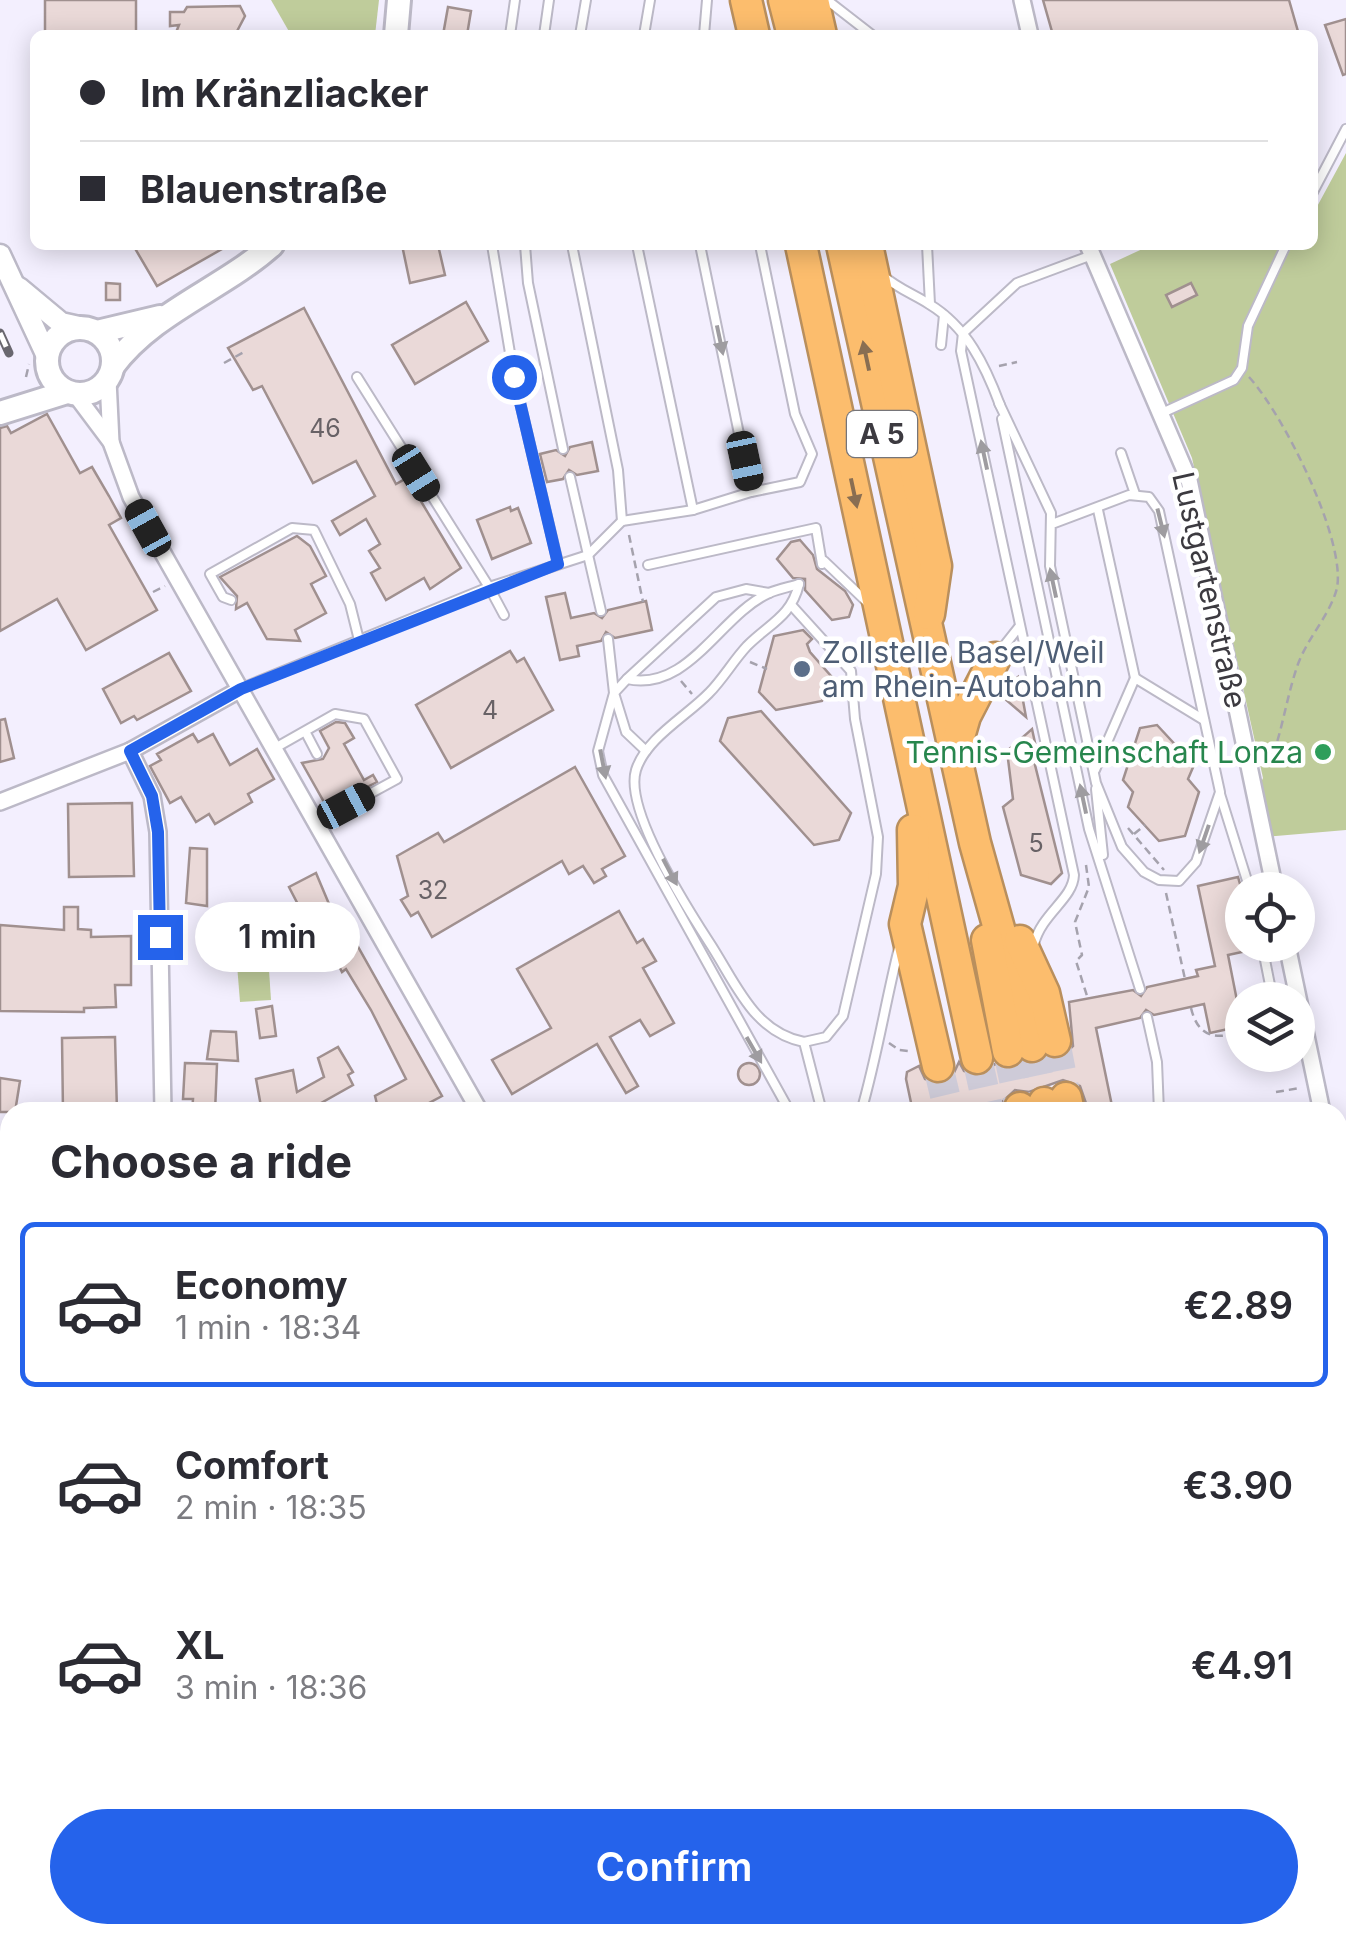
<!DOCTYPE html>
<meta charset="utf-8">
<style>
:root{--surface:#fff;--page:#f7f7f7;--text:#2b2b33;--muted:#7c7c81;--line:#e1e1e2;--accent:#2563eb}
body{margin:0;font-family:Inter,sans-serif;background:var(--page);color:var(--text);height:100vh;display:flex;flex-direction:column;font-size:38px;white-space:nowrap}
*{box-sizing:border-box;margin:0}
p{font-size:32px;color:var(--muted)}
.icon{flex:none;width:55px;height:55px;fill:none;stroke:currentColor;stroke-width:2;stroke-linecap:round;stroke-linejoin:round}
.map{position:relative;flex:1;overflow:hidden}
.drawer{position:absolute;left:0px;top:1102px;width:1348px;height:842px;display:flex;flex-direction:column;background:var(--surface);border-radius:30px 30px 0 0;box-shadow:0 5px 25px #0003}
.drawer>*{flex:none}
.banner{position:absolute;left:30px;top:30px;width:1288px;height:220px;border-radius:15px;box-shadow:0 5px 25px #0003;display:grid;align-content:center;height:220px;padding:0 50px;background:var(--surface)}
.tools{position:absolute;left:1225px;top:872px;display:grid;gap:20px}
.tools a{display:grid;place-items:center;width:90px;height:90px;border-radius:50%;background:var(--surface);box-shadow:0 5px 25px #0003;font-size:50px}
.end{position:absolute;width:45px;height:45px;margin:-22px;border:12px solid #2563eb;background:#fff;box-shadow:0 0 0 5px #fff}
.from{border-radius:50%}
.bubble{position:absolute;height:70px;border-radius:35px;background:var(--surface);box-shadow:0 5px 25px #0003;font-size:32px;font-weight:600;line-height:70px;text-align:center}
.car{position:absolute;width:30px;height:60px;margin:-30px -15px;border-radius:12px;box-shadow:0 0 8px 2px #0007;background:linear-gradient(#222 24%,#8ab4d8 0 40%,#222 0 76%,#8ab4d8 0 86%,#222 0)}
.banner b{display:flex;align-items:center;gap:35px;height:95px;font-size:38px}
.banner b+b{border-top:2px solid var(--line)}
.banner i{width:25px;height:25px;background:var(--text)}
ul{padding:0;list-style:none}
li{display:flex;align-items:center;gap:30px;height:165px;margin:0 20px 15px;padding:0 30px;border:5px solid transparent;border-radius:15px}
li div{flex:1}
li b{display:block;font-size:38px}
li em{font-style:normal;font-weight:600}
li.active{border-color:var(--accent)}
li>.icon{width:90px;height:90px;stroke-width:1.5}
h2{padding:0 50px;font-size:45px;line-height:120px}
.primary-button{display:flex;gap:20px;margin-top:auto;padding:20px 50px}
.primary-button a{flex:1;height:115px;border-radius:60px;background:var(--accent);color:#fff;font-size:40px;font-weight:600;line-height:115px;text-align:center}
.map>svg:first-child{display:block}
.green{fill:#bfcc9b}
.building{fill:#ead9d8;stroke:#a0908f;stroke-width:2.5}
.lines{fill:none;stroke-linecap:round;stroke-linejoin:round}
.motorway-tunnel{stroke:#cecbd8;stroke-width:30;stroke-dasharray:30 15;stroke-linecap:butt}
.service-casing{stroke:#bcb9c7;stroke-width:12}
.minor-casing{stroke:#bcb9c7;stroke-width:20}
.tertiary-casing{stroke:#bcb9c7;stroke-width:25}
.secondary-casing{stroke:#bcb9c7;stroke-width:28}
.motorway-casing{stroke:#b98f5d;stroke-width:35}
.path{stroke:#a5a2ad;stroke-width:2.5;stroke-dasharray:8 5;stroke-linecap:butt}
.service{stroke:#fff;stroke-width:8}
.minor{stroke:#fff;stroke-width:15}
.tertiary{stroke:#fff;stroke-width:20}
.secondary{stroke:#fff;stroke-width:22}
.motorway{stroke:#fcbd6d;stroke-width:30}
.rail-casing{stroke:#69676f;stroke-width:9}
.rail{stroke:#fff;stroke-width:5;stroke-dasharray:15;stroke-linecap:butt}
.oneway{fill:#9e9ca0}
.oneway2{fill:#896e52}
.route{stroke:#2563eb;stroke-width:12}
.service-dot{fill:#5c6f8a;stroke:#fff;stroke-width:4}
.leisure-dot{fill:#2e9e5b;stroke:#fff;stroke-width:4}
.labels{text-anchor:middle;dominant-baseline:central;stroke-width:9;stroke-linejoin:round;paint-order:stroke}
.number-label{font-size:25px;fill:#686266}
.shield{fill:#fff;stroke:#767579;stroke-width:2.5}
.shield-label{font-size:28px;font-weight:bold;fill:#3c3a40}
.street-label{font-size:30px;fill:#3c3a40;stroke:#fff}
.service-label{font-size:30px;fill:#4e5e75;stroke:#fff;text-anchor:start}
.leisure-label{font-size:30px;fill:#27864d;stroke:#fff;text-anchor:end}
</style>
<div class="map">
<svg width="1346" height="1943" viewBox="0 0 1346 1943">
<rect width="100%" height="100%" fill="#f3effe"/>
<g class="green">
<path d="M271 0H379L375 35H291Z"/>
<path d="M1346 153V830L1264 837 1255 795 1263 778 1192 458 1110 264 1151 245H1312L1313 214Z"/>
<path d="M266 925 271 1000 240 1002 234 927Z"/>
<path d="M1346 1734V1865L1338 1875V1737Z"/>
<path d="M1346 1882V1943H1316L1319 1935H1338V1893Z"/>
<path d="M1241 1935H1306L1303 1943H1249Z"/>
</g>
<g class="building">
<rect x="45" y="0" width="91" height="35"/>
<path d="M1043 0H1289L1299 35H1053Z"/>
<path d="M240 6 245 16 235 35H175L179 25 170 26V12H184L187 7Z"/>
<path d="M448 7 471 11 467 35H443Z"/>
<path d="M1346 19V74L1343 75 1325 25Z"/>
<path d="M133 245H229L157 286Z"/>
<path d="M402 245H438L445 275 410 283Z"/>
<path d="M106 283 120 284V300H106Z"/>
<path d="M1191 283 1197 295 1172 307 1166 295Z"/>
<path d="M466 302 488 341 415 384 392 345Z"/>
<path d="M304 308 396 484 407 478 461 568 430 589 424 578 386 600 371 573 380 568 369 551 380 544 366 519 340 535 332 521 375 496 356 461 313 483 262 386 253 390 228 348Z"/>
<path d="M47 414 80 473 92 467 109 496 121 518 109 525 157 610 86 650 57 599 0 631V428L7 426 11 433Z"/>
<path d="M592 442 598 471 577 475 569 470 563 479 547 482 540 454 556 450 565 456 570 447Z"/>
<path d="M510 507 511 511 518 508 531 543 492 559 477 520Z"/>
<path d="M297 536 310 546 326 576 311 584 326 613 295 630 300 641 267 639 247 603 236 609 237 596 220 577Z"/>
<path d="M800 540 813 555 817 569 845 591 853 605 849 617 832 620 805 590V579L793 578 777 559 791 542Z"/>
<path d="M565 593 571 618 594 613 602 618 608 610 646 601 652 630 615 638 606 632 601 641 577 646 579 656 560 660 546 597Z"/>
<path d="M803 630 812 639 807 644 810 652 831 676 822 701 776 710 759 692 774 636Z"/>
<path d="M510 651 517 662 524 658 553 710 451 768 416 705Z"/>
<path d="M169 653 191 691 137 720 134 716 121 723 103 689Z"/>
<path d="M1018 677 1022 695 1026 717 1005 699 1008 696 1003 690Z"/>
<path d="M761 711 851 813 839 840 814 845 720 741 728 718Z"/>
<path d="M5 719 14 758 0 762V720Z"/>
<path d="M336 722 345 723 354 738 344 744 364 780 373 775 377 782 357 792 354 786 324 802 302 763 323 759 329 748 320 731Z"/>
<path d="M1157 725 1194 765 1188 779 1199 792 1185 836 1159 841 1128 807 1133 792 1123 780 1140 728Z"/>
<path d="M1032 729 1037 752 1033 757 1062 873 1051 884 1021 875 1003 807 1013 799 1007 751Z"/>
<path d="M193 734 198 742 213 734 230 765 257 749 274 779 248 794 252 802 215 824 209 814 196 822 181 797 170 803 150 766 161 760 157 754Z"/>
<path d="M575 767 625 856 602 869 606 876 594 883 583 866 569 874 562 861 432 937 418 912 411 916 401 900 408 896 397 856 438 833 444 842Z"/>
<path d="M132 803 134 876 69 877 68 804Z"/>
<path d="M190 848 207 849V906L186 903Z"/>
<path d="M316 873 337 923 344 931 348 929 442 1096 412 1112H379L375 1096 406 1079 371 1010 346 969 342 972 322 932 292 948 288 941 270 951 267 924 304 916 289 887Z"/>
<path d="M1238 877 1242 891V952L1228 955 1242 1026 1210 1033 1204 1004 1154 1015 1146 1010 1140 1018 1096 1028 1112 1106 1110 1112H1089L1080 1086 1063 1080 1029 1092 1015 1090 1002 1102V1112H913L906 1079 907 1072 919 1066 925 1079 941 1084 951 1079 959 1062 964 1071 980 1076 995 1064 1010 1069 1023 1062 1060 1059 1073 1046 1069 1002 1133 990 1141 996 1147 987 1198 976 1196 970 1215 966 1198 886Z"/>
<path d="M64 907H78V929L91 930V937L131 936V985H115L116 1007 84 1008V1012L0 1011V925L64 930Z"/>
<path d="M619 911 637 943 643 939 656 961 643 968 674 1023 650 1036 640 1020 610 1037 638 1086 626 1093 597 1044 512 1094 492 1060 551 1028 517 969Z"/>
<path d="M217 914H231L232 937 218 938Z"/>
<path d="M272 1006 276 1036 260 1038 256 1009Z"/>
<path d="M211 1031 236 1032 238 1061 207 1059Z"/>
<path d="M115 1037 117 1112H63L62 1038Z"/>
<path d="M338 1047 353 1072 348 1075 353 1085 305 1112H262L256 1079 293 1070 297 1092 324 1077 318 1058Z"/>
<path d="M185 1063 217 1064 215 1112H192L193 1099H183Z"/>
<circle cx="749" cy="1074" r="11"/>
<path d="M0 1078 20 1081 15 1112H0Z"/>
</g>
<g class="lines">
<g class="motorway-tunnel">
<path d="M1055 1041 1066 1098"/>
<path d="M1032 1046 1044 1103"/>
<path d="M1008 1051 1020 1108"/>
<path d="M977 1058 989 1112"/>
<path d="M938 1066 949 1112"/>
</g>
<defs>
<g id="service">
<path d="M827 0 872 35"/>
<path d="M510 35 515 0"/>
<path d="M544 35 549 0"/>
<path d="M580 35 586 0"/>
<path d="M644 35 650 0"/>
<path d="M704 35 707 0"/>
<path d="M1312 194 1346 129"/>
<path d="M492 245 514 377 558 563"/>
<path d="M525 245 528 283 563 449"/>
<path d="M572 245 618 470 622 521"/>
<path d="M637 245 693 510"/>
<path d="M927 245 930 304"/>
<path d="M882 275C897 288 913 294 929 304 967 327 985 365 1000 405"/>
<path d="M941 345 944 315"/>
<path d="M999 403 1051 513 1050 566 1096 783 1122 847 1144 872 1159 880 1179 881 1196 862 1220 792 1159 511 1149 497 1129 495 1052 524"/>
<path d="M1162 413 1234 380 1242 368 1248 326 1286 245"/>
<path d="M1002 419 1089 829 1140 989"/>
<path d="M1121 453 1135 494"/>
<path d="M570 477 601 611"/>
<path d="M751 492 800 482 812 454 795 414 760 245"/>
<path d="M1098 510 1135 678"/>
<path d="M824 561 868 603"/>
<path d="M648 565 816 528 822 564"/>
<path d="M799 584C791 617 770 623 747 646 733 661 723 679 709 693 687 716 646 738 636 770 624 809 687 908 709 942 736 983 753 1032 804 1042L822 1112"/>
<path d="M231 600 223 597 210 574 292 528 314 530 350 604 359 640"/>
<path d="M793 607 851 671 855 719 878 837 876 874 843 1016 826 1037 804 1042"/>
<path d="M504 615 489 587 588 555 622 521 693 510 751 492 700 245"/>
<path d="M608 639 614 693 598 751 603 775 790 1112"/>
<path d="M1000 651 1019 627"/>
<path d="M627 679 716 597 746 589 769 593"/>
<path d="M242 688 489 587 357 377"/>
<path d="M306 733 317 754"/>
<path d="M275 748 335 714 364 719 397 779 318 822"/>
<path d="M646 751 626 732 614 693 627 679C689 692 719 616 769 593 778 589 789 587 799 584"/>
<path d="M1095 770 1135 678 1204 720"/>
<path d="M1096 789 1103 855"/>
<path d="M1220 794 1250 890"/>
<path d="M1034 944C1042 913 1073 899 1074 875L961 351 963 333 1017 283 1092 255"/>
<path d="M1262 945 1273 1000"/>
<path d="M1147 1017 1157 1062 1159 1112"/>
<path d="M861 1112C877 1057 885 1004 899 948"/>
<path d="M1338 1527 1346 1526"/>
<path d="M1338 1720 1346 1717"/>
<path d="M1338 1732 1346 1729"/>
<path d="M190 1935 199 1938"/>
<path d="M951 1935 956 1943"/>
<path d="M978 1935 982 1943"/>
<path d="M309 1943 312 1935"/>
<path d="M1177 1943 1179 1935"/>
</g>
<g id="minor">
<path d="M1022 0 1030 35"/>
<path d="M1088 245 1189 480 1275 890"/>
<path d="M108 380 111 442"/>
<path d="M75 394 111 442 131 497 480 1112"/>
<path d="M130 751 152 796 158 832 163 1112"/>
<path d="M0 802 130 751 241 689"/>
<path d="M1287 945 1322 1112"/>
<path d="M0 1193 10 1195"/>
<path d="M1338 1202 1346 1314"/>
<path d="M1338 1509 1346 1399"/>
<path d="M0 1787 10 1791"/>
<path d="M409 1935 431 1943"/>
<path d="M912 1935 916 1943"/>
<path d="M58 1943 59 1935"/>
<path d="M827 1943 834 1935"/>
<path d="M1215 1943 1216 1935"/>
</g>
<g id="tertiary">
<path d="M0 255 47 356"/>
<path d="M19 288 61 323 79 327"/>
</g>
<g id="secondary">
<path d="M396 35 399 0"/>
<circle cx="80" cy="361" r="33"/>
<path d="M97 332 160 317"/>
<path d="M113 366C153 312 223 289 272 245"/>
<path d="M0 413 67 392"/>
</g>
<g id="motorway">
<path d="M746 0 754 35"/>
<path d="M784 0 793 35"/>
<path d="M813 0 821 35"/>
<path d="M801 245 977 1058"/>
<path d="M842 245 975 843 1032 1046"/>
<path d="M867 245 936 566 929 614"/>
<path d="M956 747 965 716 995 658"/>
<path d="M913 830 914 886 905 924 938 1066"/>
<path d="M987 940 1008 1051"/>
<path d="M1020 941 1044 993 1055 1041"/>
<path d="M1066 1098 1069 1112"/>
<path d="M1044 1103 1046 1112"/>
<path d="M1020 1108 1021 1112"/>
<path d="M1083 1943V1935"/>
<path d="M1131 1943 1134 1935"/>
</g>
</defs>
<use href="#service" class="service-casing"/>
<use href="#minor" class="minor-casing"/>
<use href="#tertiary" class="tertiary-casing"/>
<use href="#secondary" class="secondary-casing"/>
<use href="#motorway" class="motorway-casing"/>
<g class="path">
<path d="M224 363 244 352"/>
<path d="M999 366 1017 362"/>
<path d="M26 377 29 364"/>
<path d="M1249 377C1283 414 1346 539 1337 588 1330 615 1308 637 1298 664 1286 698 1282 735 1268 768"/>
<path d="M629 535 643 602"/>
<path d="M153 592 165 586"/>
<path d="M750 662 767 669"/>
<path d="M681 681 692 694"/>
<path d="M1128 828 1164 870"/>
<path d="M1134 834 1145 825"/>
<path d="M1086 865 1089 887 1075 922 1082 955 1076 961 1087 996"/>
<path d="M1166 893 1185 979"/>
<path d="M1191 1008C1196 1029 1207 1039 1229 1035L1232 1047"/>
<path d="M889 1043 899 1050 908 1051"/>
<path d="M1276 1092 1300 1088"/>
<path d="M1338 1581 1344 1538"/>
<path d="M1338 1887 1346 1874"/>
<path d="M1311 1943 1314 1935"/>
</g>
<use href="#service" class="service"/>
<use href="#minor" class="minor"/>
<use href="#tertiary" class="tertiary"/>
<use href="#secondary" class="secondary"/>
<use href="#motorway" class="motorway"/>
<defs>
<path id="rail" d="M0 333 9 353"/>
</defs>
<use href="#rail" class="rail-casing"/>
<use href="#rail" class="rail"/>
</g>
<defs><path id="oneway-solid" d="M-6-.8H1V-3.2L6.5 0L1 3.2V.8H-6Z" transform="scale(2.5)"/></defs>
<g class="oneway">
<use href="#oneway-solid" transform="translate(720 340) rotate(78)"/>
<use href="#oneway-solid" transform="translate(984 455) rotate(-102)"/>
<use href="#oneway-solid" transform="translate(1161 523) rotate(76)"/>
<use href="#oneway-solid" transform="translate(1053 583) rotate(-102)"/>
<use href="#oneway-solid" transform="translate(603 764) rotate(79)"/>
<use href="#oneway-solid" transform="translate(1083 799) rotate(-102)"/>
<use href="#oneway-solid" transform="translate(1204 839) rotate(109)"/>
<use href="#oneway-solid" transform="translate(670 872) rotate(62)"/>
<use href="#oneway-solid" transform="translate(754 1050) rotate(60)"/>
</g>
<g class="oneway2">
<use href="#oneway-solid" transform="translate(866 356) rotate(-102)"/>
<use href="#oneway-solid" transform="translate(854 493) rotate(78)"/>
</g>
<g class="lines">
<path class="route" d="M160 937 158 832 152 796 130 751 241 689 558 564 514 377"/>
</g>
<circle class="service-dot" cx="802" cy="669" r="10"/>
<circle class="leisure-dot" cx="1323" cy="752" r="10"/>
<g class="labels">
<g class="number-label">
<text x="325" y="428">46</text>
<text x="490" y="710">4</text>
<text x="1036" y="843">5</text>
<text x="433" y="890">32</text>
</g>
<rect class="shield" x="847" y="411" width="70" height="46" rx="8"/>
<g class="shield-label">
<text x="882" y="434">A 5</text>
</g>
<g class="street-label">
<text transform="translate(1210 590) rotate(77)">Lustgartenstraße</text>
</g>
<g class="service-label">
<text x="822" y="652">Zollstelle Basel/Weil<tspan x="822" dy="34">am Rhein-Autobahn</tspan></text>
</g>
<g class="leisure-label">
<text x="1303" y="752">Tennis-Gemeinschaft Lonza</text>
</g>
</g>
</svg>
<div class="tools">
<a><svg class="icon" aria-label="locate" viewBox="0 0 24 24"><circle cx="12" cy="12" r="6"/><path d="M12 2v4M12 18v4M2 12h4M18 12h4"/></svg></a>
<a><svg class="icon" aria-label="layers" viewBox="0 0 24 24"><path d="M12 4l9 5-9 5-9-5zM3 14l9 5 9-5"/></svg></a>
</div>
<i class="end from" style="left:514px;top:377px"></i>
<i class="end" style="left:160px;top:937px"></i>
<div class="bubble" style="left:195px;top:902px;width:165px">1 min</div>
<i class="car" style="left:745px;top:461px;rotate:168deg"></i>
<i class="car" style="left:416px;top:473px;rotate:148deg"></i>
<i class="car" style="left:148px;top:528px;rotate:331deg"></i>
<i class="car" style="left:346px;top:806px;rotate:62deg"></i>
<div class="banner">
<b><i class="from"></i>Im Kränzliacker</b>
<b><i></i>Blauenstraße</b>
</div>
<section class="drawer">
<h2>Choose a ride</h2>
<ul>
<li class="active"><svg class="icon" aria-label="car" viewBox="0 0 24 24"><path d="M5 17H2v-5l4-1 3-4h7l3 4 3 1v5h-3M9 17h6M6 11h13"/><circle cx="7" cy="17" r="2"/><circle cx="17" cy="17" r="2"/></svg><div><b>Economy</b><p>1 min · 18:34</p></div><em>€2.89</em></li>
<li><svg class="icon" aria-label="car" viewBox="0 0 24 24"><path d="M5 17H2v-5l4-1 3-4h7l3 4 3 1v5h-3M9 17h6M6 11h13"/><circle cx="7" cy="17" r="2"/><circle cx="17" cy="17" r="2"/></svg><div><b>Comfort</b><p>2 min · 18:35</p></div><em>€3.90</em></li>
<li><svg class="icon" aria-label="car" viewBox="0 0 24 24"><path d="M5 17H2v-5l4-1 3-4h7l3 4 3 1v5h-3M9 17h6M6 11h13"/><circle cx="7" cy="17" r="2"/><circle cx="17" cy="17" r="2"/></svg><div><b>XL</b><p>3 min · 18:36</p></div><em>€4.91</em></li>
</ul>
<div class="primary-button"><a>Confirm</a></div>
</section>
</div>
